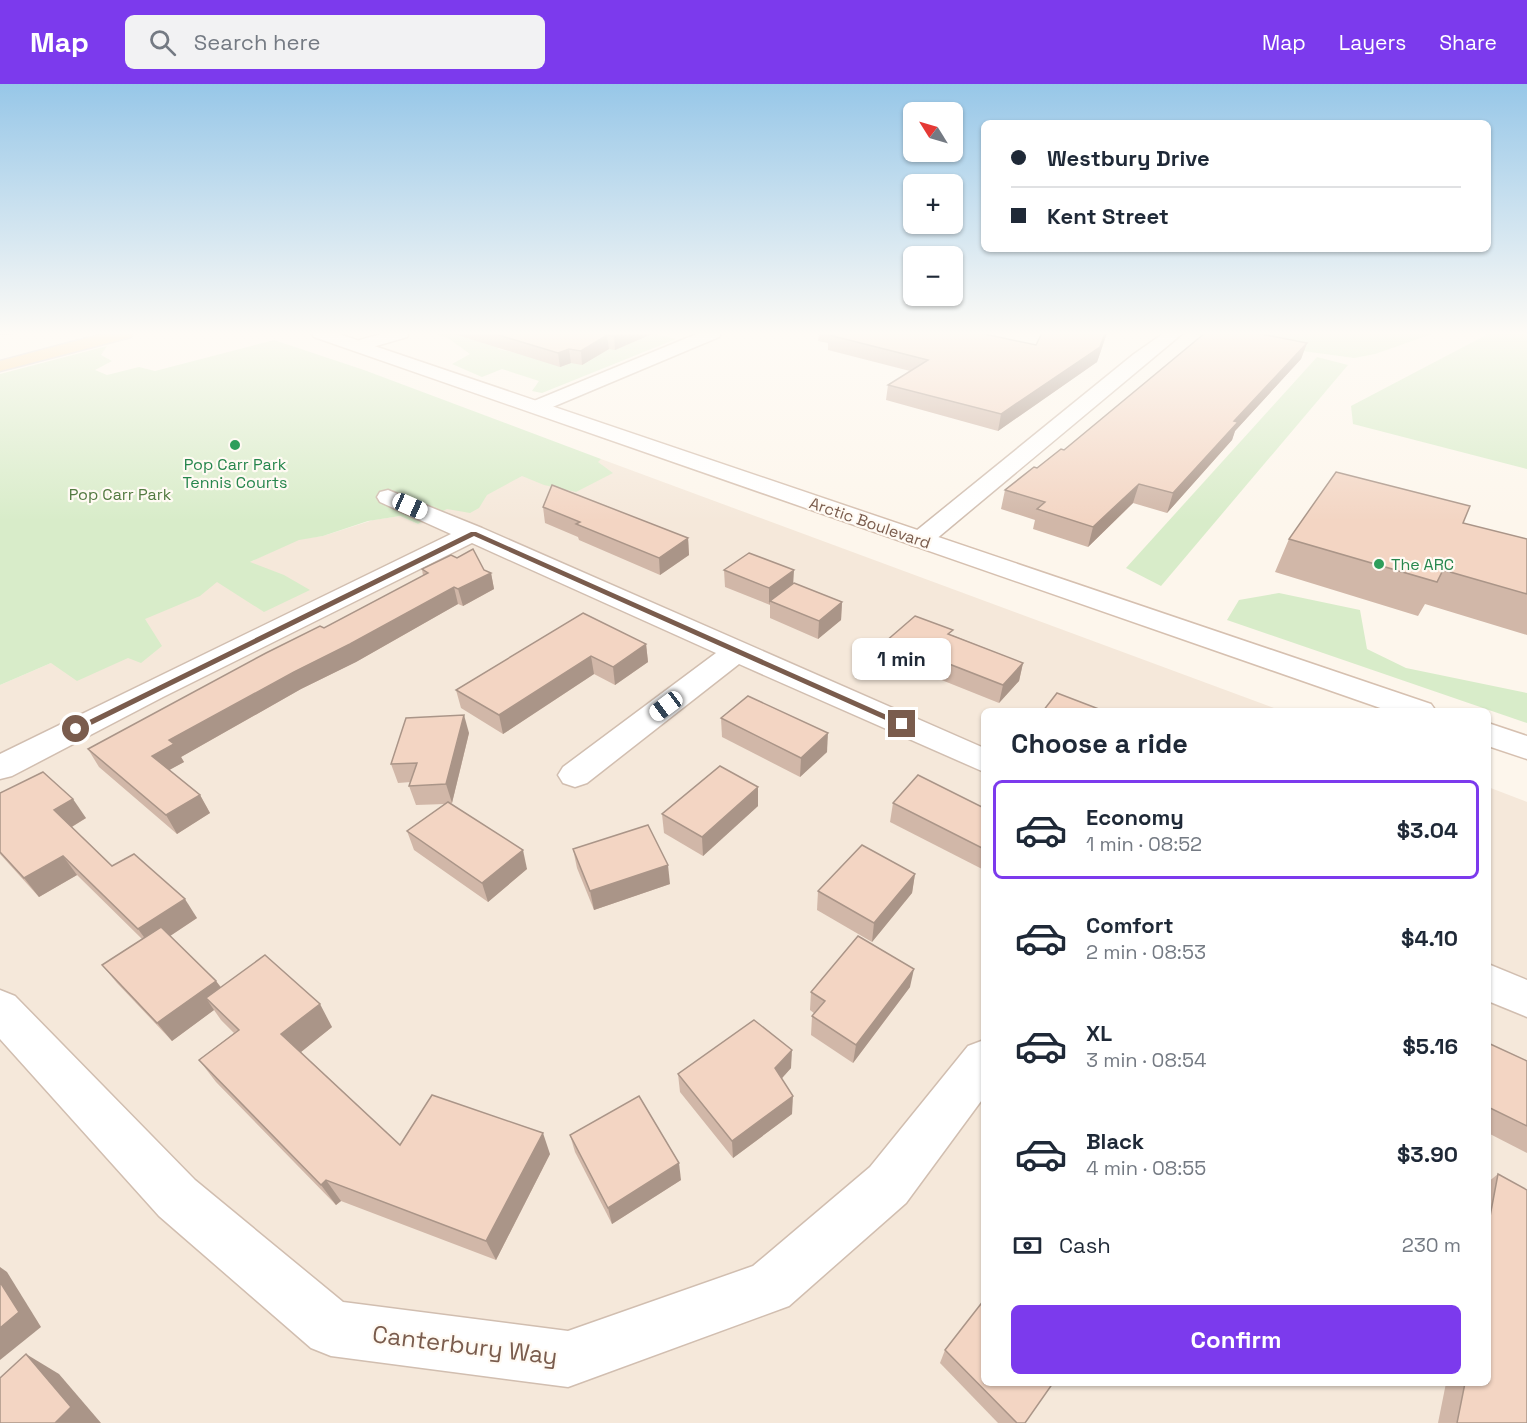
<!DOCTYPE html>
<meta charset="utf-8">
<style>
:root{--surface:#fff;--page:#f2f2f3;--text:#1f2937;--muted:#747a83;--line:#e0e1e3;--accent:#7c3aed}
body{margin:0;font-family:"Space Grotesk",sans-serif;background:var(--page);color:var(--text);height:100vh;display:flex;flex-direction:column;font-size:22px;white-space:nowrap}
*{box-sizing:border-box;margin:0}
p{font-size:20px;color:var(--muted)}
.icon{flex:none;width:33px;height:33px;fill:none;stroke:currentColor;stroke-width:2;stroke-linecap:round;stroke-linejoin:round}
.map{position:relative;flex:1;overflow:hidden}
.sheet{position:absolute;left:981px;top:624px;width:510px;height:678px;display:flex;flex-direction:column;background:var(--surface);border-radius:9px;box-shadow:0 2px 4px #0004}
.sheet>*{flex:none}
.guide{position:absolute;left:981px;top:36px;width:510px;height:132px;border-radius:9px;box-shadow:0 2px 4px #0004;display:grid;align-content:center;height:132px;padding:0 30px;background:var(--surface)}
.needle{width:39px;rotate:307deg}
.controls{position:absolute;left:903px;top:18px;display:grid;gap:12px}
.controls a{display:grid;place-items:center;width:60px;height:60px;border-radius:9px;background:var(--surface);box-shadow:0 2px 4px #0004;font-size:30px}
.end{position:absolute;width:27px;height:27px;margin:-14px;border:8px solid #7a5c4d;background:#fff;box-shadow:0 0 0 3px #fff}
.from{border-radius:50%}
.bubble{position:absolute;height:42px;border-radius:9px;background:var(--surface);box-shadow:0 2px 4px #0004;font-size:20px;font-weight:700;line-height:42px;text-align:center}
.car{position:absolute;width:18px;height:36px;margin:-18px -9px;border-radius:8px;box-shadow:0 0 4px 2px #0007;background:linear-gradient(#fff 24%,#345 0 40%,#fff 0 76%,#345 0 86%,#fff 0)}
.guide b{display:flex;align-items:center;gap:21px;height:57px;font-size:22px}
.guide b+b{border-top:2px solid var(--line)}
.guide i{width:15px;height:15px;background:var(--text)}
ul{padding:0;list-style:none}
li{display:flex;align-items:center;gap:18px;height:99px;margin:0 12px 9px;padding:0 18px;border:3px solid transparent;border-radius:9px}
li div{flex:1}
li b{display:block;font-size:22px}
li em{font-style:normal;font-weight:700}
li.current{border-color:var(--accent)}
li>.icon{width:54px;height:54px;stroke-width:1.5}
h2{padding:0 30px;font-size:27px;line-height:72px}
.pay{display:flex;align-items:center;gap:15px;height:66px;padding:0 30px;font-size:22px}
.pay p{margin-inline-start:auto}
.action{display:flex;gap:12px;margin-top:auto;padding:12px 30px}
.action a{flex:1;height:69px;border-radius:9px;background:var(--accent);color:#fff;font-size:24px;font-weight:700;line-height:69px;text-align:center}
header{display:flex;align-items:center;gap:36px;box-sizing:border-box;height:84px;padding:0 30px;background:var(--accent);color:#fff}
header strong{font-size:28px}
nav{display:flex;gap:33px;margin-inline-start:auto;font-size:21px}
.search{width:420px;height:54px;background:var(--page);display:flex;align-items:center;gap:15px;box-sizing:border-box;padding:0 21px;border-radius:9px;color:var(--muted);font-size:22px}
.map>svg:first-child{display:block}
.residential{fill:#f5e8da}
.green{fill:#d8ecc9}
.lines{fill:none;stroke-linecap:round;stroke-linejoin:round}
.street-casing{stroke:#d1beb0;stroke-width:3}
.secondary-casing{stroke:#d6c0b0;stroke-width:3}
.primary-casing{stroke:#dad1cd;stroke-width:3}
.street{fill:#fff;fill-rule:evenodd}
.secondary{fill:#fff;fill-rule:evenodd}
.primary{fill:#fbd9a5;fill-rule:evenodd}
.wall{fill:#d1b7a8}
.shaded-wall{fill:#aa9588}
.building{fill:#f3d5c3;stroke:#aa9588;stroke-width:1.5}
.route{fill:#7a5c4d}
.leisure-dot{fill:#2e9e5b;stroke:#fffaf3;stroke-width:2}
.labels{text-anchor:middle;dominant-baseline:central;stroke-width:4.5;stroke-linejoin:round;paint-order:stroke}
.far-leisure-label{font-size:16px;fill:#27864d;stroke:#fffaf3}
.far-park-label{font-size:16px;fill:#537a41;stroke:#fffaf3}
.far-street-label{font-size:16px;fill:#7a5c4d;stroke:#fffaf3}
.near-street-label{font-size:24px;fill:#7a5c4d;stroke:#fffaf3}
</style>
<header>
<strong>Map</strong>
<div class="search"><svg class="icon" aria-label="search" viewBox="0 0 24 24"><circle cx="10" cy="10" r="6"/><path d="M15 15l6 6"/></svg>Search here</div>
<nav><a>Map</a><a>Layers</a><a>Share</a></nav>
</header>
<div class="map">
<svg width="1527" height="1339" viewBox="0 0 1527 1339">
<rect width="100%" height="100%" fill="#fdf6ec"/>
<path class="residential" d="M601 375 1282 627H984V1299H1488V703L1527 718V1339H0V601L51 579 250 478 299 455 323 452 373 436 400 432 418 440 461 416 523 389 558 397Z"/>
<g class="green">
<path d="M432 249H540L518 254 497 265 522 270 651 249 676 255 542 309 532 307 539 297 502 285 482 293 452 280 470 270 448 254Z"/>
<path d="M1191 249H1435L1375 270 1354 274 1202 253Z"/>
<path d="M1490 249H1527V385L1353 340 1351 322Z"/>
<path d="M274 256 364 286 601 375 598 378 613 389 576 408 544 401 522 392 487 411 479 424 470 429 447 425 418 440 400 432 368 437 323 452 299 456 250 478 284 491 310 506 264 528 217 498 200 512 145 535 162 562 141 579 128 574 77 597 51 579 0 601V290L107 262 101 271 112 277 95 286 107 291 139 283 155 287Z"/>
<path d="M1317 273 1348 281 1161 502 1126 484Z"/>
<path d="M1279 509 1360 526 1367 565 1406 584 1527 609V639L1227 536 1239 516Z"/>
</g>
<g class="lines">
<defs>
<g id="street">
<path d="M384 249H409L407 253 359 267 353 266 350 262 353 258Z"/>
<path d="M699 249H721L719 253 543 327H529L526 323 529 319Z"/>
<path d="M1164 249H1183L929 461 920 463 911 461 908 456 911 451 1134 270Z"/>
<path d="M388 406 482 444 984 664V688L739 580 587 699 575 703 563 699 558 691 563 683 716 569 472 459 163 613 12 692 0 695V670L451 450 380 418 377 413 380 408Z"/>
<path d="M1488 880 1527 896V933L1488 917Z"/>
<path d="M0 906 15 912 195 1096 343 1218 568 1247 753 1182 870 1083 968 962 984 956V1013L906 1119 789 1222 568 1303 331 1272 311 1264 159 1132 0 955Z"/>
</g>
<g id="secondary">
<path d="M312 249H336L1431 620 1436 627H1389L314 253Z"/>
<path d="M1488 639 1527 652V675L1488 662Z"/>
</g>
<path id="primary" d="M106 249H133L131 253 0 287V277Z"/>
</defs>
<use href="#street" class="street-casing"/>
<use href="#secondary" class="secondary-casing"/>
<use href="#primary" class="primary-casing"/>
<use href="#street" class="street"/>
<use href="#secondary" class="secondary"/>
<use href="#primary" class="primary"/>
</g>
<g class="wall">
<path d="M451 249H654L615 266 609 265 582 281 571 279 560 283Z"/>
<path d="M819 249H980L1036 261 1042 249H1107L1097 278 998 347 886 316 888 301 910 287 828 266V259L818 257Z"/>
<path d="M1307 259 1301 275 1235 347 1232 356 1167 429 1133 419 1088 463 1033 445 1035 436 1001 425 1005 406 1064 366Z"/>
<path d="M543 423 688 454 689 471 660 491 579 456 578 453 545 439Z"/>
<path d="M1463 439 1527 455V551L1425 520 1418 532 1275 488 1289 455Z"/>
<path d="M422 485 484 486 491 489 494 505 463 522 458 520 356 578 301 605 181 673 184 678 169 686 200 711 210 729 177 750 99 683 88 665 324 544 423 492Z"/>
<path d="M724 486 793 500 842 518 841 536 818 555 770 534V521L725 503Z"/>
<path d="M583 529 646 560 648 578 615 601 594 590 503 650 461 624 456 606Z"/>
<path d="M952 551 1023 579 1019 597 999 619 924 589 921 592 883 576 885 558Z"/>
<path d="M721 634 827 668 800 693 722 653Z"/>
<path d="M469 649 452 719H450L527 785 488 818 414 766 407 747 445 720 416 721 409 702 411 698 398 699 391 680Z"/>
<path d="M0 709 86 734 72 743 112 782 197 834 170 852 216 897 221 903 332 943 301 968 400 1061 550 1070 496 1176 341 1117 336 1121 216 998 199 976 234 949 221 936 214 926 172 957 117 899 102 881 142 855 77 791 39 813 0 770Z"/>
<path d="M893 719 984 724V786L890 738Z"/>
<path d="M758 722 703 772 664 749 662 730Z"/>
<path d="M573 765 670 800 594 826 577 784Z"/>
<path d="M915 790 912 809 872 858 817 826 818 807Z"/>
<path d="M910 903 853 979 811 951 812 932 815 930 810 926 811 908Z"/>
<path d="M1488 959 1527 977V1069L1488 1049Z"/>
<path d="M791 984 781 995 792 1030 733 1074 680 1008 678 990Z"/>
<path d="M570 1051 681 1096 612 1140 575 1068Z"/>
<path d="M1498 1090 1527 1339H1438L1446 1299H1488V1098Z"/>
<path d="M945 1266 1025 1339H998L940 1279Z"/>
</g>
<g class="shaded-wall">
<path d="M0 249H28L0 251Z"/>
<path d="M622 249H654L615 266 614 252Z"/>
<path d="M1105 249H1107L1097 278 998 347 1001 330Z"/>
<path d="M607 251 609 265 582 281 581 267Z"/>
<path d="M1307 259 1301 275 1235 347 1232 356 1167 429 1173 409 1234 337Z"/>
<path d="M569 265 571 279 560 283 558 269Z"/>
<path d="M1139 400 1133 419 1088 463 1093 443Z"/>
<path d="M688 454 689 471 660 491 659 474Z"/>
<path d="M794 486 793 503 770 517 769 521V504Z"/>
<path d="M491 489 494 505 463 522 458 505Z"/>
<path d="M454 503 458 520 356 578 301 605 181 673 184 678 162 690 152 672 169 656 294 588Z"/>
<path d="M842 518 841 536 818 555 819 537Z"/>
<path d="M646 560 648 578 615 601 613 583Z"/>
<path d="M926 571 924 589 921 592 923 574Z"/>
<path d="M591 572 594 590 503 650 499 631Z"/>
<path d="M1023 579 1019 597 999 619 1003 601Z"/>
<path d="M464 631 469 649 452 719 446 700Z"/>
<path d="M828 649 827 668 800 693 801 674Z"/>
<path d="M758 703V722L703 772 702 753Z"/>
<path d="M200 711 210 729 177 750 166 731Z"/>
<path d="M73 715 86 734 68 745 54 726Z"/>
<path d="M523 766 527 785 488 818 482 799Z"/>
<path d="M63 772 77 791 39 813 24 794Z"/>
<path d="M668 781 670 800 594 826 590 807Z"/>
<path d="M915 790 912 809 872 858 874 839Z"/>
<path d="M185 815 197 834 152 864 138 845Z"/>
<path d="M914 885 910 903 853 979 856 961Z"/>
<path d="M216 897 229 915 206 914 214 926 172 957 157 939Z"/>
<path d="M320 920 332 943 296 972 281 950Z"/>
<path d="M792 966 791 984 775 1002V984Z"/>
<path d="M793 1012 792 1030 733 1074 732 1057Z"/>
<path d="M543 1049 550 1070 496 1176 486 1157Z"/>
<path d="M679 1079 681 1096 612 1140 608 1124Z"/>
<path d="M326 1096 341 1117 336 1121 321 1101Z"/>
<path d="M0 1183 7 1188 41 1243 0 1276Z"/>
<path d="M26 1270 59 1290 101 1339H55Z"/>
</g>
<g class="building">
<path d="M492 249H622L614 252 607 251 581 267 569 265 558 269Z"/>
<path d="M834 249H980L1036 261 1042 249H1105L1100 263 1001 330 888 301 928 276 829 251Z"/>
<path d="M1205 249H1256L1307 259 1234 337 1238 338 1173 409 1139 400 1093 443 1037 425 1045 418 1005 406 1034 383 1037 384 1061 365 1064 366Z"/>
<path d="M1336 388 1470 422 1463 439 1527 455V510L1443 486 1437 498 1289 455Z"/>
<path d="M552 401 688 454 659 474 576 440 580 438 543 423Z"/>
<path d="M473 465 484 486 491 489 458 505 454 503 350 560 294 588 169 656 174 660 152 672 200 711 166 731 88 665 266 569 320 542 324 544 428 489 422 485 451 471 457 474Z"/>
<path d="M749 469 794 486 769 504 724 486Z"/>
<path d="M794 499 842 518 819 537 770 517Z"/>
<path d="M583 529 646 560 613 583 591 572 499 631 456 606Z"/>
<path d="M915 532 953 546 948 550 1023 579 1003 601 926 571 923 574 885 558Z"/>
<path d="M1057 609 1104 627H1043Z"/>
<path d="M748 612 828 649 801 674 721 634Z"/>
<path d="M464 631 446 700 409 702 417 679 391 680 406 634Z"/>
<path d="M720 682 758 703 702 753 662 730Z"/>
<path d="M43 688 73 715 54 726 112 782 134 770 185 815 138 845 63 772 24 794 0 768V709Z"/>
<path d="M918 691 984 724V765L893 719Z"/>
<path d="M448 718 523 766 482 799 407 747Z"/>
<path d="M648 741 668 781 590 807 573 765Z"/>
<path d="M862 761 915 790 874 839 818 807Z"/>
<path d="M161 843 216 897 157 939 102 881Z"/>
<path d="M858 852 914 885 856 961 812 932 825 917 811 908Z"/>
<path d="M265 871 320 920 281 950 400 1061 432 1011 543 1049 486 1157 326 1096 321 1101 199 976 239 946 206 914Z"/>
<path d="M754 936 792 966 775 984 793 1012 732 1057 678 990Z"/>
<path d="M1488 959 1527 977V1042L1488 1023Z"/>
<path d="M639 1012 679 1079 608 1124 570 1051Z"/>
<path d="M1498 1090 1527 1106V1339H1457L1465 1299H1488V1143Z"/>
<path d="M0 1198 19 1228 0 1244Z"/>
<path d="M984 1216V1299H1053L1025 1339H1017L945 1266Z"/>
<path d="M26 1270 71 1323 55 1339H0V1294Z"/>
</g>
<linearGradient id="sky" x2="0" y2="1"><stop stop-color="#97c7e8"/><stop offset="0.57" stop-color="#fefbf6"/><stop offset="1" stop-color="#fefbf6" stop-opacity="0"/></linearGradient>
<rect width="1527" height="437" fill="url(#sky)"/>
<path class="route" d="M471 448H476L907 640 899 642 474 452 79 647 71 645Z"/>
<g class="leisure-dot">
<circle cx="235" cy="361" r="6"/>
<circle cx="1379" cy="480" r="6"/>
</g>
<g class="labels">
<g class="far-leisure-label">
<text x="235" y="380">Pop Carr Park<tspan x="235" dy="18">Tennis Courts</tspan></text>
<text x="1391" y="480" text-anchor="start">The ARC</text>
</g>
<g class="far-park-label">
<text x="120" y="410">Pop Carr Park</text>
</g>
<g class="far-street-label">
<text transform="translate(870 439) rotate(19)">Arctic Boulevard</text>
</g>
<g class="near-street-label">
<text transform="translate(465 1261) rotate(7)">Canterbury Way</text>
</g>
</g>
</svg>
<div class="controls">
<a><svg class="needle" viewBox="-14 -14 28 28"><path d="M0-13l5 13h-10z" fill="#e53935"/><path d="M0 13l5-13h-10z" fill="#747a83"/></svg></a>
<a>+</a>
<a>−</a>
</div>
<i class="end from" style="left:76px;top:645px"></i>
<i class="end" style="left:902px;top:640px"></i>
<div class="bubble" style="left:852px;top:554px;width:99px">1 min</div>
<i class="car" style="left:410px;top:422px;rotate:114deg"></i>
<i class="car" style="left:666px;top:622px;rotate:233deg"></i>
<div class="guide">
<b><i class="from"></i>Westbury Drive</b>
<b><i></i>Kent Street</b>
</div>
<section class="sheet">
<h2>Choose a ride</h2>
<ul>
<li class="current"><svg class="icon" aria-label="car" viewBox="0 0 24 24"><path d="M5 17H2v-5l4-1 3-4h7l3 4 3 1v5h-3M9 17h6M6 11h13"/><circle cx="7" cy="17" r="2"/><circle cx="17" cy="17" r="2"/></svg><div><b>Economy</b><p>1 min · 08:52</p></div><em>$3.04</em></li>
<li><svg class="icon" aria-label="car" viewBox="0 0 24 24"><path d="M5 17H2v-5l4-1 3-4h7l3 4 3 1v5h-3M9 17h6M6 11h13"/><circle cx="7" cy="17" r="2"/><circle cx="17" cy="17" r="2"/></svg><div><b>Comfort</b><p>2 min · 08:53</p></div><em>$4.10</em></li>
<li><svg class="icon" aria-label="car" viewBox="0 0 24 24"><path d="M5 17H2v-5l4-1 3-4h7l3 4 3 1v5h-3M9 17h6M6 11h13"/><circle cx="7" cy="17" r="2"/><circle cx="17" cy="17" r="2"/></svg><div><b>XL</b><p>3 min · 08:54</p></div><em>$5.16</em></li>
<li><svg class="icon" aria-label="car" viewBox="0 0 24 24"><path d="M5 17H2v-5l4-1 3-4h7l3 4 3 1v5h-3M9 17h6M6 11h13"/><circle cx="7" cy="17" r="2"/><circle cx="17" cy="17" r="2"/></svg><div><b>Black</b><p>4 min · 08:55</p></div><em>$3.90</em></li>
</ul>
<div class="pay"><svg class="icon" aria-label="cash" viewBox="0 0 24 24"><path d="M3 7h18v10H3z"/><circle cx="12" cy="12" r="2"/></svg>Cash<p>230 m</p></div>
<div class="action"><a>Confirm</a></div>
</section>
</div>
